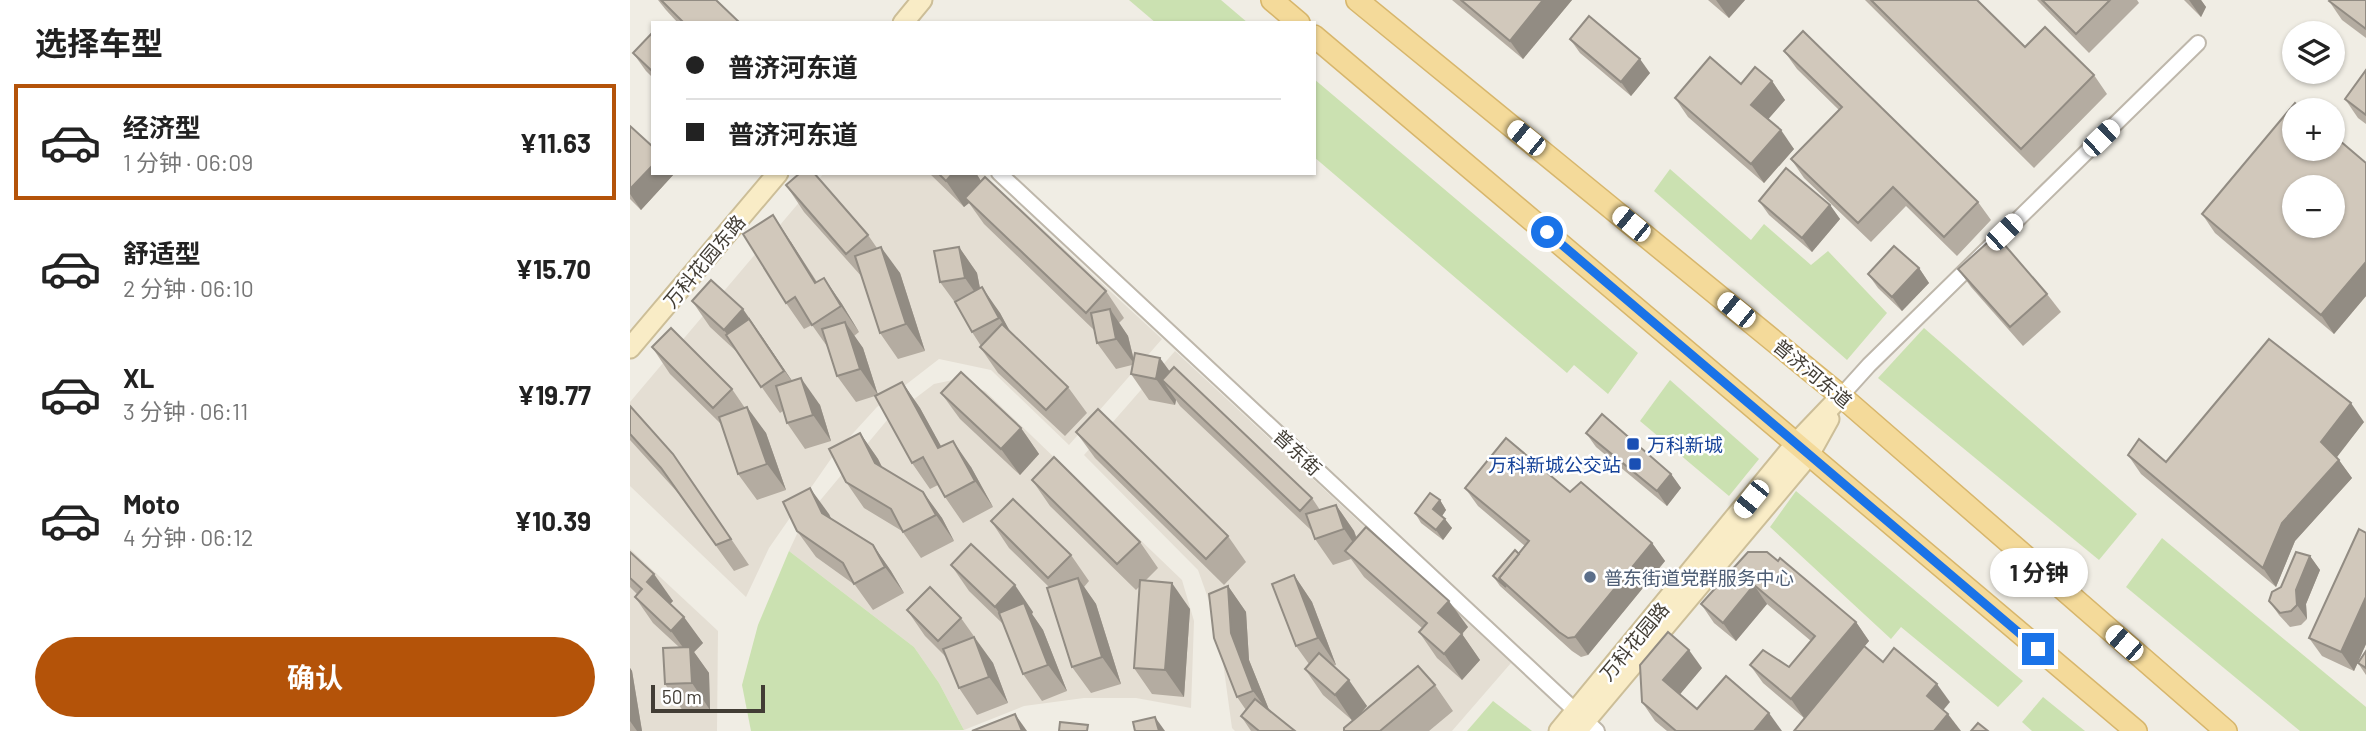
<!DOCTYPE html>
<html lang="zh">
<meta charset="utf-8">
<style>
:root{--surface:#fff;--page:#f6f6f6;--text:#222;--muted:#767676;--line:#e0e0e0;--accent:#b45309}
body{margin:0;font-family:Barlow,"Noto Sans SC",sans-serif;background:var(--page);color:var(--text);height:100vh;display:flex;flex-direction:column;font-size:26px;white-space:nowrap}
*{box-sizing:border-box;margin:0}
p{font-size:23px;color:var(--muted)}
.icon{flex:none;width:38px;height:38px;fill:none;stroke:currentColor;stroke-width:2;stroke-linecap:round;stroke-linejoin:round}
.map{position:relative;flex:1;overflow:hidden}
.sheet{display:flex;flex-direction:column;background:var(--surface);width:630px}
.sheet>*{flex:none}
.hud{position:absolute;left:21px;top:21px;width:665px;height:154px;border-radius:0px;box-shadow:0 2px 5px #0004;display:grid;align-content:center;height:154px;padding:0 35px;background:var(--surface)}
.fabs{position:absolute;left:1652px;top:21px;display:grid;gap:14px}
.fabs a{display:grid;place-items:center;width:63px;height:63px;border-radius:50%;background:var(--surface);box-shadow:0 2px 5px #0004;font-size:35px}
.scale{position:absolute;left:21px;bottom:18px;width:114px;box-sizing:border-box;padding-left:7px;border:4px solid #423d35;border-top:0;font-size:19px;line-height:24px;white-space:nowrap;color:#423d35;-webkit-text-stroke:5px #fff;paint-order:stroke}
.end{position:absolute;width:32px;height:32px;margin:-16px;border:9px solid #1a73e8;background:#fff;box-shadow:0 0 0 4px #fff}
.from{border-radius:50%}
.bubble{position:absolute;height:49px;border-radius:24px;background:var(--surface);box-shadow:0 2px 5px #0004;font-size:23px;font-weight:700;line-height:49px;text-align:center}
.car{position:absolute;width:21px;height:42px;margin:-21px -10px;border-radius:9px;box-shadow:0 0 5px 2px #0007;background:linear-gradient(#fff 24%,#345 0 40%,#fff 0 76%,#345 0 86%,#fff 0)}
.hud b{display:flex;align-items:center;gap:24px;height:66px;font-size:26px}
.hud b+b{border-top:2px solid var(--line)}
.hud i{width:18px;height:18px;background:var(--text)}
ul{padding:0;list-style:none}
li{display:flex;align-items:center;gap:21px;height:116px;margin:0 14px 10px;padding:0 21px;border:4px solid transparent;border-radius:0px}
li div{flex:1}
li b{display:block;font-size:26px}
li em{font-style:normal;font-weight:700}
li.current{border-color:var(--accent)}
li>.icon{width:63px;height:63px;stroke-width:1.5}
h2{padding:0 35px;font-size:32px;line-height:84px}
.primary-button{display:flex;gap:14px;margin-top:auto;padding:14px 35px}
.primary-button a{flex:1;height:80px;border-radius:42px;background:var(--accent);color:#fff;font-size:28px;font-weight:700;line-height:80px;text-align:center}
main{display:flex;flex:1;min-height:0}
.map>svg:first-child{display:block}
.residential{fill:#e4ded3}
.green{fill:#cbe1b1}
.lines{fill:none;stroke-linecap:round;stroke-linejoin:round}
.street-casing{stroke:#beb7ab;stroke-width:18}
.secondary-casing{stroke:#ccbe98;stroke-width:23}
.primary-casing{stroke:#d7b66c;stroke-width:24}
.street{stroke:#fff;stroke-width:14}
.secondary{stroke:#f9ecc6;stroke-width:19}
.primary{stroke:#f4da9a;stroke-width:21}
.wall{fill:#b4aca1}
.shaded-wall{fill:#928c83}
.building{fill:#d1c8bb;stroke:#928c83;stroke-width:2;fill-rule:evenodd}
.route{stroke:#1a73e8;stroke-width:9}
.transit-dot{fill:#1a4fb4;stroke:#fff;stroke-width:2.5}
.service-dot{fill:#5c6f8a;stroke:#fff;stroke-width:2.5}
.labels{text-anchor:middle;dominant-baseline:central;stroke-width:5;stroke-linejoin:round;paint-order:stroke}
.street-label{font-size:19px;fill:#423d35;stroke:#fff}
.transit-label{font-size:19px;fill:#164399;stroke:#fff;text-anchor:start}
.service-label{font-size:19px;fill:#4e5e75;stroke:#fff;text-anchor:start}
</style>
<main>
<section class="sheet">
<h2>选择车型</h2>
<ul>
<li class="current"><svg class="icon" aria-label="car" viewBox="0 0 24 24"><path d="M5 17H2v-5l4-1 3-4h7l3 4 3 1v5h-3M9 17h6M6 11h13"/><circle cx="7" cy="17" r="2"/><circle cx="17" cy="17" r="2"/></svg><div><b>经济型</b><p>1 分钟 · 06:09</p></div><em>¥11.63</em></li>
<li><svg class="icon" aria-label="car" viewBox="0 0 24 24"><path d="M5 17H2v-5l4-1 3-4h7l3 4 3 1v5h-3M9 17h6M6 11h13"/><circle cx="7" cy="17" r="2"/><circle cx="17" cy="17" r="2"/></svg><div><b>舒适型</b><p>2 分钟 · 06:10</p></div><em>¥15.70</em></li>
<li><svg class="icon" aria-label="car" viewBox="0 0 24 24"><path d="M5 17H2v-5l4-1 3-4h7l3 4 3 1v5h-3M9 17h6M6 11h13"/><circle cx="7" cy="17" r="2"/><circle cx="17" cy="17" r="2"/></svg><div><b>XL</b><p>3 分钟 · 06:11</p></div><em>¥19.77</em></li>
<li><svg class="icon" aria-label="car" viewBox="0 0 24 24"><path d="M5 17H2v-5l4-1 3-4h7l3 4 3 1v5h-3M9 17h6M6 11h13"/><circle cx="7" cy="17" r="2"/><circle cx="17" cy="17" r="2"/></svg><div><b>Moto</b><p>4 分钟 · 06:12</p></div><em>¥10.39</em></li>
</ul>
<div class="primary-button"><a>确认</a></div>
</section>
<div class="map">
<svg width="1736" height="731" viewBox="0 0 1736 731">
<rect width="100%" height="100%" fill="#f0ede4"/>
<g class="residential">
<path d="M194 173H352L532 339 439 445 361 370 309 359 247 407 205 453 139 548 116 597 0 486V402Z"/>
<path d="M545 351 881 663 822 731H605L602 728 588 626 568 570 454 455Z"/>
<path d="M323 380 355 391 552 580 564 621 561 708 506 698H454L394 706 334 730 309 683 284 647 159 551 173 521 258 419 304 384Z"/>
<path d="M0 549 88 631 87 731H0Z"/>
</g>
<g class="green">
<path d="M499 0H591L618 23H526Z"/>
<path d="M684 79 1008 353 978 394 944 365 937 373 684 157Z"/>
<path d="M1040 169 1121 240 1134 224 1181 265 1198 251 1257 313 1217 360 1024 191Z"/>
<path d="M1294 328 1507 514 1469 560 1248 378Z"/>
<path d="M1040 380 1129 459 1099 496 1010 421Z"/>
<path d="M1166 491 1393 681 1368 707 1271 627 1261 639 1140 527Z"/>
<path d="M1532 538 1736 707V731H1670L1496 587Z"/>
<path d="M159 551 284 647 309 683 334 730 121 731 112 685 128 625Z"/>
<path d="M1413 697 1455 731H1402L1392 722Z"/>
<path d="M863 701 902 731H837Z"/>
</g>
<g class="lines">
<defs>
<g id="street">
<path d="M369 173 967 731"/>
<path d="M1211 396 1239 365 1568 43"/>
</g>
<g id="secondary">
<path d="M273 23 292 0"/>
<path d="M0 348 148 173"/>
<path d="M929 731 1166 443 1211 396"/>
<path d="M947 731 1179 455 1199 419"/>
</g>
<g id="primary">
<path d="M642 0 669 23"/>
<path d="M727 0 1211 396 1596 731"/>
<path d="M684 36 1506 731"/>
</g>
</defs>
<use href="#street" class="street-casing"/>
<use href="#secondary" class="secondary-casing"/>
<use href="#primary" class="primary-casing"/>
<use href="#street" class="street"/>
<use href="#secondary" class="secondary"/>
<use href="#primary" class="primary"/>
</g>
<g class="wall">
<path d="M28 0H86L110 23H48L36 10Z"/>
<path d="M822 0H942L893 59Z"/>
<path d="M1078 0H1115L1099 18Z"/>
<path d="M1235 0H1347L1395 47 1464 75 1477 94 1404 168Z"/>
<path d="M1407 0H1507L1509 3 1459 53Z"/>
<path d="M1554 0H1571L1576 7 1571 17Z"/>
<path d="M1736 0V38L1712 20 1699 1Z"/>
<path d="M23 32V78L16 71 3 53Z"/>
<path d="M940 39 1020 73 1001 96 950 53Z"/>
<path d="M1154 51 1348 202 1361 220 1327 256 1276 206 1241 242 1174 178 1161 159 1209 110 1167 69Z"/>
<path d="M1736 70V124L1728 118 1715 99Z"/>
<path d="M1142 81 1155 100 1138 119 1164 149 1134 183 1058 117 1045 98 1111 84Z"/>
<path d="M0 126 44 174 11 210 0 199Z"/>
<path d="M1736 163V296L1704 334 1585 233 1572 214Z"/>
<path d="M299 173H346L351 181 476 291 494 318 489 323 498 336 504 360 540 372 682 498 690 510 706 505 724 531 727 538 838 627 832 634 850 660 832 680 807 658 789 632 792 628 734 577 721 559 703 565 685 539 682 531 550 406 546 400 545 405 519 400 501 374 502 365 486 369 467 343 464 330 354 224 339 203 334 207Z"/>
<path d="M156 185 238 235 247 248 270 273 295 351 268 359 250 333 232 277 174 212Z"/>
<path d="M1129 201 1200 205 1210 219 1182 252 1139 215Z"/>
<path d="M161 242 187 282 194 278 212 304 229 332 224 336 233 348 248 395 272 382 290 408 311 447 341 467 363 507 333 523 315 497 308 485 300 489 282 463 245 396 226 402 207 376 199 349 182 325 174 329 156 303Z"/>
<path d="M329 247 347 273 350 288 370 313 380 332 438 387 457 413 435 436 368 373 350 347 351 346 342 332 329 308 310 282Z"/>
<path d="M1289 268 1299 283 1272 311 1248 288 1238 274Z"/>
<path d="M1328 269 1417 294 1431 312 1393 346 1341 287Z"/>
<path d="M62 301 131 335 162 381 190 405 201 441 175 449 157 423 153 411 150 413 107 352 80 327Z"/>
<path d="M22 347 102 389 115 408 136 433 156 490 127 500 108 474 92 425 40 374Z"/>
<path d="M311 393 391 428 409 454 390 475 330 419Z"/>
<path d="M0 406 43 454 119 565 104 571 49 494 0 440Z"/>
<path d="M1734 422 1706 457 1722 478 1665 541 1646 587 1511 474 1498 455 1536 462Z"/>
<path d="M446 432 598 536 616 562 594 585 465 458Z"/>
<path d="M230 433 248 459 252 467 293 492 312 518 324 541 291 558 272 531 234 508 216 482Z"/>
<path d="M956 433 1041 474 1051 488 1037 506 966 447Z"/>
<path d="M402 480 510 542 528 568 515 581 560 609 554 697 522 694 504 668 510 586 506 590 420 506Z"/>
<path d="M835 488 940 492 1022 543 1035 561 958 655 951 657 942 651 870 586 863 576 889 554 895 546 848 506Z"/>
<path d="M810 500 816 510 812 516 822 528 813 540 791 523 785 513Z"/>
<path d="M199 514 200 518 243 545 261 571 274 593 243 610 225 585 186 557 167 531Z"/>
<path d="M361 521 441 555 459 581 454 587 466 604 491 684 461 693 442 667 419 587 379 548Z"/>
<path d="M1736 533V644L1724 671 1692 656 1679 638Z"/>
<path d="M0 552 43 601 40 604 73 643 64 652 79 673 80 710 53 711 35 684 49 647 23 623 5 597 7 594 0 587Z"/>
<path d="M1118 552 1226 622 1239 641 1174 718 1133 683 1120 665 1159 667 1181 641 1137 604 1106 641 1084 623 1071 604Z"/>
<path d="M1680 556 1690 570 1676 604 1677 619 1671 625 1660 627 1649 615 1639 601 1651 587Z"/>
<path d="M321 565 403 612 402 614 413 630 437 691 412 701 393 674 373 624 339 591Z"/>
<path d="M664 575 682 602 706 665 703 666 737 706 727 717 805 685 823 711 799 731H714L723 721 693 695 675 669 679 664 666 646Z"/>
<path d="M598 586 616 612 619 660 639 710 665 731H621L611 716 616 710 607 697Z"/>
<path d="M277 610 331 618 363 663 378 703 347 715 329 688 317 658 295 636Z"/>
<path d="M1736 651V675L1728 663Z"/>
<path d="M0 668 2 671 12 731H0Z"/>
<path d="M1072 668 1050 694 1067 709 1152 731H1037L1025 721 1012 702Z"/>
</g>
<g class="shaded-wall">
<path d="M913 0H942L893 59 880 41Z"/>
<path d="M1086 0H1115L1099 18Z"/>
<path d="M1559 0H1571L1576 7 1571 17Z"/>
<path d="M1010 59 1020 73 1001 96 991 82Z"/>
<path d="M1142 81 1155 100 1134 124 1121 105Z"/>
<path d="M1151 130 1164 149 1134 183 1121 164Z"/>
<path d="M23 165V173L44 174 11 210 0 194V189Z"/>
<path d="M323 173H346L354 186 335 198 339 203 334 207 316 181Z"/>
<path d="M1200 205 1210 219 1182 252 1172 238Z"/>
<path d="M143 215 161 242 204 310 185 283Z"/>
<path d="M251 247 270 273 295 351 276 324Z"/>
<path d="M329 247 347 273 353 304 335 278Z"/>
<path d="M1736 262V296L1704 334 1691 315Z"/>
<path d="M1289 268 1299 283 1272 311 1262 297Z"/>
<path d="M194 278 212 304 229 332 211 306Z"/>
<path d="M352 287 370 313 387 344 369 318Z"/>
<path d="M113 309 131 335 173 397 130 336 112 356 94 330Z"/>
<path d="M480 309 498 336 505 365 486 339Z"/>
<path d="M215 322 233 348 248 395 230 369Z"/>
<path d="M530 358 549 384 532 380 546 400 545 405 526 379Z"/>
<path d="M171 378 190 405 201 441 183 415Z"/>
<path d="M272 382 290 408 327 475 308 448Z"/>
<path d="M1721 403 1734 422 1704 461 1691 442Z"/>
<path d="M117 407 136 433 156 490 137 464Z"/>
<path d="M391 428 409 454 390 475 371 449Z"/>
<path d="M230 433 248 459 263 489 245 463Z"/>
<path d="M323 441 341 467 363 507 345 481Z"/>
<path d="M1709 460 1722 478 1665 541 1646 587 1633 568 1652 523Z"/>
<path d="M1041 474 1051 488 1037 506 1027 491Z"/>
<path d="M180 488 199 514 211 539 192 513Z"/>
<path d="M293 492 312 518 324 541 306 515Z"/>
<path d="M810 500 816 510 810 519 803 509Z"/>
<path d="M706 505 724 531 732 556 714 529Z"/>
<path d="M815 519 822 528 813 540 806 530Z"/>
<path d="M1022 543 1035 561 958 655 945 637Z"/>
<path d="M243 545 261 571 274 593 255 567Z"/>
<path d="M1680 556 1690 570 1676 604 1677 619 1667 605 1666 590Z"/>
<path d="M24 574 43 601 36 608 17 582Z"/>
<path d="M664 575 682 602 706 665 688 638Z"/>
<path d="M448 578 466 604 491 684 472 657Z"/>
<path d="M542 583 560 609 554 697 535 670Z"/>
<path d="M385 585 403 612 402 614 413 630 437 691 418 665 383 633 365 607Z"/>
<path d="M1124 585 1137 604 1106 641 1093 623Z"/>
<path d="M598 586 616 612 619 660 642 717 623 691 601 633Z"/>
<path d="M1736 597V644L1724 671 1711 652Z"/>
<path d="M819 601 838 627 832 634 850 660 832 680 814 654 808 613Z"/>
<path d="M54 617 73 643 64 652 79 673 80 710 62 683 60 657 41 631Z"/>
<path d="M1226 622 1239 641 1174 718 1161 699Z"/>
<path d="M344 637 363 663 378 703 359 677Z"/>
<path d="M1059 650 1072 668 1046 699 1033 680Z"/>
<path d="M0 668 2 671 12 731H7L0 721Z"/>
<path d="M719 680 737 706 723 722 705 695Z"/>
<path d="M1307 684 1320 702 1310 714 1297 696Z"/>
<path d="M1139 713 1152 731H1124Z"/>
<path d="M385 714 397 731H392Z"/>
<path d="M1318 714 1331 731H1304Z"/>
<path d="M525 717 535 731H529Z"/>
</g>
<g class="building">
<path d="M31 0H86L110 23H54Z"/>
<path d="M831 0H913L880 41Z"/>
<path d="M1241 0H1347L1395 47 1415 27 1464 75 1391 149Z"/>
<path d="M1412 0H1480L1446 34Z"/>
<path d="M1700 0H1736V29L1699 1Z"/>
<path d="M959 16 1010 59 991 82 940 39Z"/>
<path d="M1173 31 1348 202 1314 237 1263 187 1228 223 1161 159 1212 107 1154 51Z"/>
<path d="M23 32V72L3 53Z"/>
<path d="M1080 57 1111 84 1125 67 1142 81 1121 105 1151 130 1121 164 1045 98Z"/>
<path d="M1736 70V115L1715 99Z"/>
<path d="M1665 103 1673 110H1664V149H1703V135L1736 163V262L1691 315 1572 214ZM1664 187H1703V226H1664Z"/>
<path d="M0 126 23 147V165L0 189Z"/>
<path d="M1156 168 1200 205 1172 238 1129 201Z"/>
<path d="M170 173H184L238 235 216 254 156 185Z"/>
<path d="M308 173H323L316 181Z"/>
<path d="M355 177 476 291 456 313 335 198Z"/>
<path d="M143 215 185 283 194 278 211 306 182 325 165 297 156 303 113 234Z"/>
<path d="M1366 235 1417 294 1380 327 1328 269Z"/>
<path d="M1264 246 1289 268 1262 297 1238 274Z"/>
<path d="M251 247 276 324 250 333 225 256Z"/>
<path d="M329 247 335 278 310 282 304 251Z"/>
<path d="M81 280 113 309 94 330 62 301Z"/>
<path d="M352 287 369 318 342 332 325 302Z"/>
<path d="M480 309 486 339 467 343 461 313Z"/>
<path d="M119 319 154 371 131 387 96 335Z"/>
<path d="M215 322 230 369 207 376 192 329Z"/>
<path d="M372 324 438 387 416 410 350 347Z"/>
<path d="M41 328 102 389 83 408 22 347Z"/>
<path d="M1639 339 1721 403 1691 442 1709 460 1652 523 1633 568 1498 455 1509 439 1536 462Z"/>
<path d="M505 353 530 358 526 379 501 374Z"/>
<path d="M544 367 682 498 670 511 532 380Z"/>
<path d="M331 372 391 428 371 449 311 393Z"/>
<path d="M171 378 183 415 157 423 146 386Z"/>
<path d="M272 382 308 448 323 441 345 481 315 497 293 457 282 463 245 396Z"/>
<path d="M0 406 43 454 101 539 86 545 31 468 0 434Z"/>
<path d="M117 407 137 464 108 474 89 417Z"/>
<path d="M468 409 598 536 576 559 446 432Z"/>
<path d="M972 414 1041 474 1027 491 956 433Z"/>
<path d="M230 433 245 463 293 492 306 515 273 532 261 509 216 482 199 449Z"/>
<path d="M876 438 940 492 951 482 1022 543 945 637 938 638 929 632 869 578 899 541 835 488Z"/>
<path d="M424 457 510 542 487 564 402 480Z"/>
<path d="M180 488 192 513 243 545 255 567 224 584 213 563 167 531 153 502Z"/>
<path d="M800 493 810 500 803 509 815 519 806 530 785 513Z"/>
<path d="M383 499 441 555 418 578 361 521Z"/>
<path d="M706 505 714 529 685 539 676 514Z"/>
<path d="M736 527 819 601 808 613 832 634 814 654 789 632 797 623 715 551Z"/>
<path d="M1729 529 1736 533V597L1711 652 1679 638Z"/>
<path d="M341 544 385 585 365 607 321 565Z"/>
<path d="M885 550 889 554 869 578 876 587 863 576Z"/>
<path d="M0 552 24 574 17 582 54 617 41 631 5 597 12 589 0 578Z"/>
<path d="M1118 552H1137L1148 561 1150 558 1226 622 1161 699 1120 665 1133 650 1159 667 1185 636 1124 585 1093 623 1071 604Z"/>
<path d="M1666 552 1680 556 1666 590 1667 605 1661 611 1650 613 1639 601 1642 592 1651 587Z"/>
<path d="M664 575 688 638 666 646 642 584Z"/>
<path d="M448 578 472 657 442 667 417 588Z"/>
<path d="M510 580 542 583 535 670 504 668Z"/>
<path d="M598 586 601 633 623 691 607 697 584 638 579 594Z"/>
<path d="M300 587 331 618 308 641 277 610Z"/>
<path d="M394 603 418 665 393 674 369 613Z"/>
<path d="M1038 632 1059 650 1033 680 1067 709 1096 676 1139 713 1124 731H1046L1012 702 1010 665Z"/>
<path d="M344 637 359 677 329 688 313 649Z"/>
<path d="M1234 646 1253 662 1264 648 1307 684 1297 696 1318 714 1304 731H1164Z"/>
<path d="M60 647 62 683 35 684 33 648Z"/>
<path d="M1736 651V668L1728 663Z"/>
<path d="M689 653 719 680 705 695 675 669Z"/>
<path d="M788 666 805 685 750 731H714V728Z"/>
<path d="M625 699 665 731H629L611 716Z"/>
<path d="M385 714 392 731H342Z"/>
<path d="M525 717 529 731H505L503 722Z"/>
<path d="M430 722 458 725 457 731H429Z"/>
<path d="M1348 723 1358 731H1341Z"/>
</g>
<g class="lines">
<path class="route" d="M917 232 1408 649"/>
</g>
<g class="transit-dot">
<rect x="996" y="437" width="14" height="14" rx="3.5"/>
<rect x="998" y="457" width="14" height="14" rx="3.5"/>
</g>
<circle class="service-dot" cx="960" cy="577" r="7"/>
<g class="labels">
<g class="street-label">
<text transform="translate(74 261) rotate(-50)">万科花园东路</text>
<text transform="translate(1183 373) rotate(40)">普济河东道</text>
<text transform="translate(668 452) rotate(43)">普东街</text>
<text transform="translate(1004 641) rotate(-50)">万科花园路</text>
</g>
<g class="transit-label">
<text x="1017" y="444">万科新城</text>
<text x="991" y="464" text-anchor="end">万科新城公交站</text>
</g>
<g class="service-label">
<text x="974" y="577">普东街道党群服务中心</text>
</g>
</g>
</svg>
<div class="fabs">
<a><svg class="icon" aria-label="layers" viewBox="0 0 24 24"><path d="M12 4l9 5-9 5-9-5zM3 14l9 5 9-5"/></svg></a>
<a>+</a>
<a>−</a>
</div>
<div class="scale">50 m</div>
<i class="end from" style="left:917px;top:232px"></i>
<i class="end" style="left:1408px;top:649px"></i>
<div class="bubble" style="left:1360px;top:548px;width:98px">1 分钟</div>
<i class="car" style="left:896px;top:138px;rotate:309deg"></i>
<i class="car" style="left:1471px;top:138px;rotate:46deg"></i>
<i class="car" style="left:1001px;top:224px;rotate:309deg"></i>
<i class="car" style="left:1374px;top:232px;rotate:46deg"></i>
<i class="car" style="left:1106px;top:310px;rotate:309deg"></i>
<i class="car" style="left:1121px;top:499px;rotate:219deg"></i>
<i class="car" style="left:1494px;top:643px;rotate:311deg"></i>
<div class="hud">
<b><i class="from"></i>普济河东道</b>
<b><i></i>普济河东道</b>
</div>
</div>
</main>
